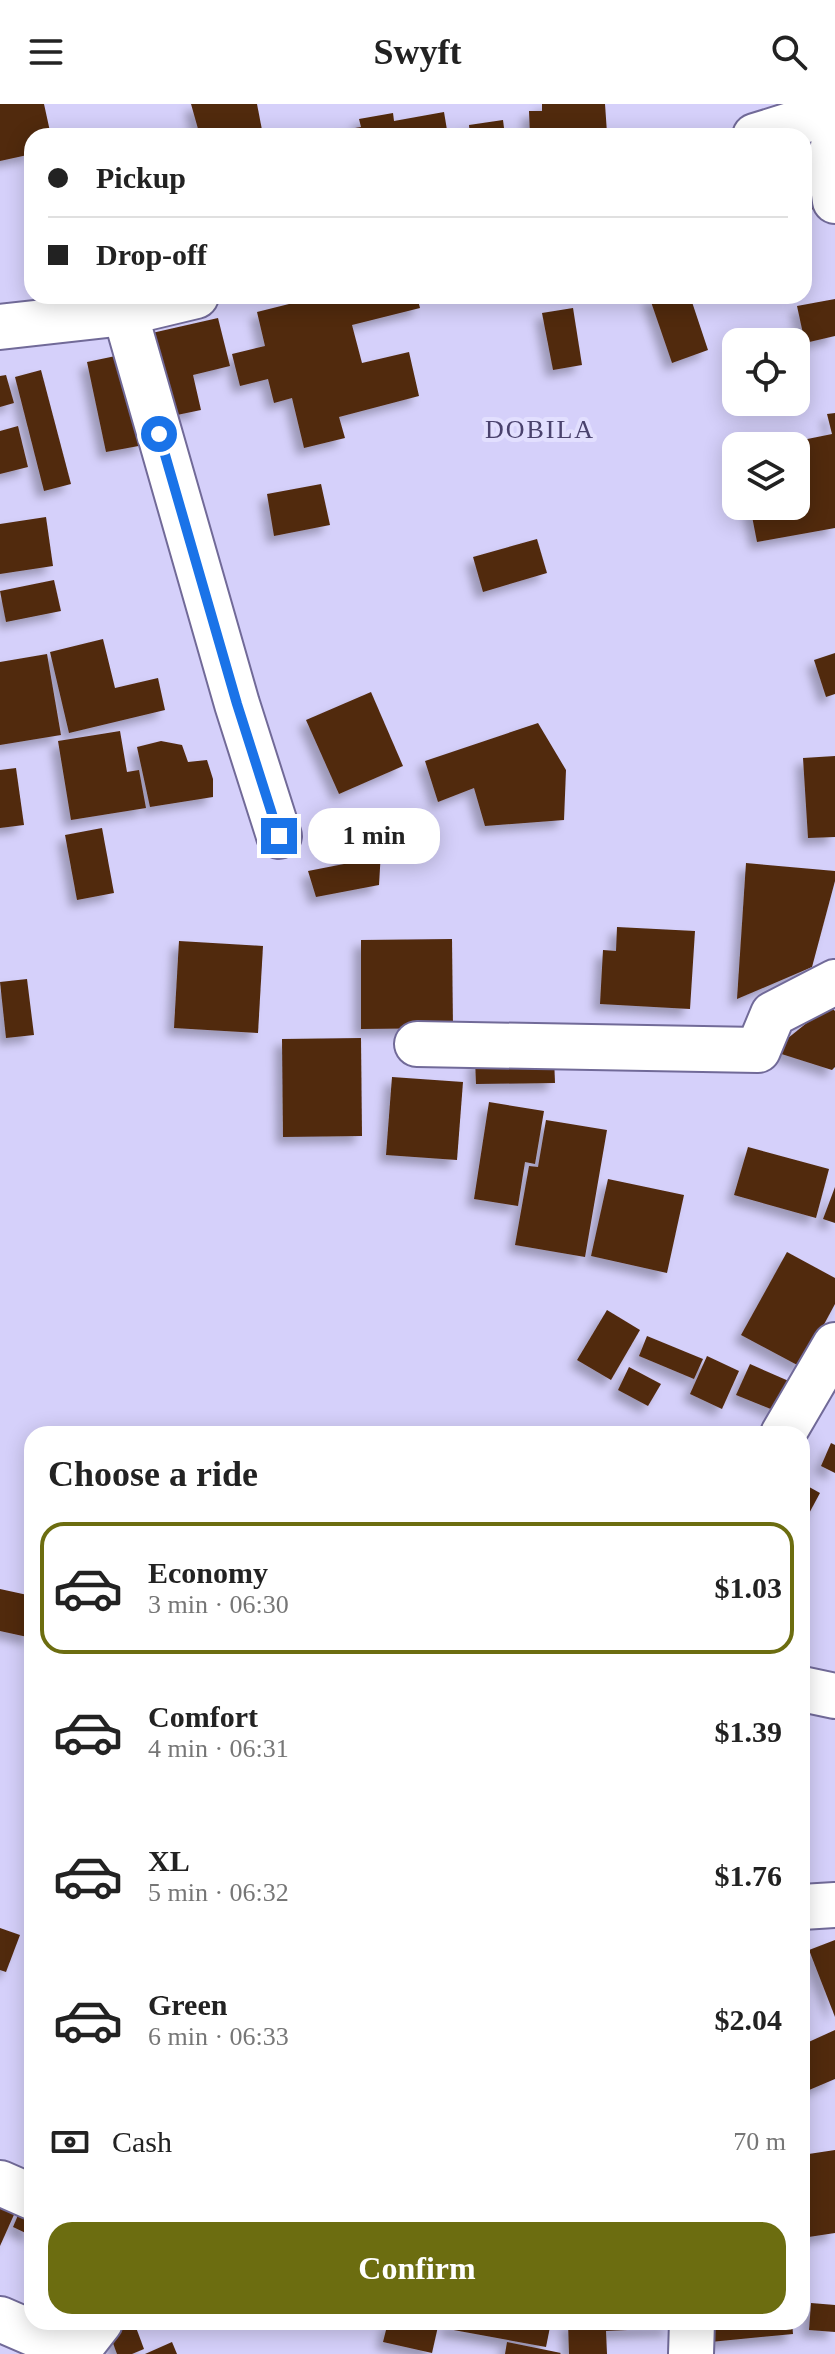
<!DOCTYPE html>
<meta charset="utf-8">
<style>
:root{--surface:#fff;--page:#f2f2f2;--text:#222;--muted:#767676;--line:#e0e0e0;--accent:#6c6d10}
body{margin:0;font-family:Georgia,serif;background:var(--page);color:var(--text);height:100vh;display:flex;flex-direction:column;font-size:30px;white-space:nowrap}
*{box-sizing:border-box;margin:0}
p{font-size:26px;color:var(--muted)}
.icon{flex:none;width:44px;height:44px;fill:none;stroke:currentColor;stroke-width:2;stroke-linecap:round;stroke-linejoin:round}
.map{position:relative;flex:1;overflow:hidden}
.drawer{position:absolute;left:24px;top:1322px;width:786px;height:904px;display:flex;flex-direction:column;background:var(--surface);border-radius:24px;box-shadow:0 4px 20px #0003}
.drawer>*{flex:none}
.guide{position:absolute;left:24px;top:24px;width:788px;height:176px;border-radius:24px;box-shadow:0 4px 20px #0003;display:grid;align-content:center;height:176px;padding:0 24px;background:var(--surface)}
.controls{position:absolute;left:722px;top:224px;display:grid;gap:16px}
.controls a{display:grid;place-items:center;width:88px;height:88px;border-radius:16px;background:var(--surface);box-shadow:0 4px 20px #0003;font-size:40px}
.end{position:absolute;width:36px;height:36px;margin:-18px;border:10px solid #1a73e8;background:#fff;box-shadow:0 0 0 4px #fff}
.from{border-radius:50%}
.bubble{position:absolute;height:56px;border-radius:24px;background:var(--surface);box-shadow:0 4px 20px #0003;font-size:26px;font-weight:600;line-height:56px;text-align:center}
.guide b{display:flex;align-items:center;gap:28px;height:76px;font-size:30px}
.guide b+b{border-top:2px solid var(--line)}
.guide i{width:20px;height:20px;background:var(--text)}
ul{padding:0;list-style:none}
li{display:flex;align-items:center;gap:24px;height:132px;margin:0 16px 12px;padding:0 8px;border:4px solid transparent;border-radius:24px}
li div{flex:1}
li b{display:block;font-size:30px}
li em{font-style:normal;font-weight:600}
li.active{border-color:var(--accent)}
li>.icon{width:72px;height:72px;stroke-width:1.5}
h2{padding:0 24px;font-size:36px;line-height:96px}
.pay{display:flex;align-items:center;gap:20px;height:88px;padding:0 24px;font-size:30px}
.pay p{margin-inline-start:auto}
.button{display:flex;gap:16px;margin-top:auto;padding:16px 24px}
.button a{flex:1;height:92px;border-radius:24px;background:var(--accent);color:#fff;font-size:32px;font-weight:600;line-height:92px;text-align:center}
header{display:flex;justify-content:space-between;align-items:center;height:104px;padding:0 24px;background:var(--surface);font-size:36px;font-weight:600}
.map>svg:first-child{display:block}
.building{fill:#51290e;filter:url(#shadow)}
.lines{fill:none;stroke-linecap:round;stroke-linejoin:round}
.minor-casing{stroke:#716a98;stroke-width:48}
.primary-casing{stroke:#716a98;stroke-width:48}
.minor{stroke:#fff;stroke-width:44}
.primary{stroke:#fff;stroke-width:44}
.route{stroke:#1a73e8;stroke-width:10}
.labels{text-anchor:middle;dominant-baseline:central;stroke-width:8;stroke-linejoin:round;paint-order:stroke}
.quarter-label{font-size:26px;letter-spacing:2px;fill:#4a426d;stroke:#e2dffe}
</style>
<header><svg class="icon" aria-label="menu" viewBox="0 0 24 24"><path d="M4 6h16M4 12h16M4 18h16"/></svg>Swyft<svg class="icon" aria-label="search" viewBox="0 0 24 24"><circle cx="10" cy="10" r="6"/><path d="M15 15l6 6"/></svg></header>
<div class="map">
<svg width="835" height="2250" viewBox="0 0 835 2250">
<defs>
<filter id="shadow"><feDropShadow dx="-7" dy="7" stdDeviation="4" flood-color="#0004"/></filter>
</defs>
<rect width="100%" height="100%" fill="#d5d0fa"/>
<g class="building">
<path d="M0 0H44L51 32H32V50L0 57Z"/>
<path d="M191 0H257L262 26 229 32H200Z"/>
<path d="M542 0H605L607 29 530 32 529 7H542Z"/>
<path d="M444 8 448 32H331V28L361 23 359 15 393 9 394 17Z"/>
<path d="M503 16 505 32H470L469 21Z"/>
<path d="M804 69 814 105 804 107Z"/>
<path d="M321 192H417L420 204 352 221 362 259 409 248 419 292 339 313 345 334 304 344 292 294 274 299 268 275 240 282 232 250 265 242 257 208Z"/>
<path d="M649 192H690L708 246 672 259Z"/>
<path d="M835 195V232L805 239 797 202Z"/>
<path d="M573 204 582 261 553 266 542 209Z"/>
<path d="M218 214 230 262 193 271 201 306 172 312 152 229Z"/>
<path d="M125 250 144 341 106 348 87 258Z"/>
<path d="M41 266 71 380 44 387 15 273Z"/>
<path d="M6 271 14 299 0 303V272Z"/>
<path d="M835 309V424L757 438 750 402H796V342L778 341 832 330 827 310Z"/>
<path d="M18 322 28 363 0 370V327Z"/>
<path d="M321 380 330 421 274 432 267 390Z"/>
<path d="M46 413 53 462 0 470V420Z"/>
<path d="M537 435 547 469 483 488 473 453Z"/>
<path d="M54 476 61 507 6 518 0 487Z"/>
<path d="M103 535 115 584 158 574 165 606 69 629 50 548Z"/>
<path d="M835 549V590L826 593 814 556Z"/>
<path d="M47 550 61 631 0 641V558Z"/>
<path d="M371 588 403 662 339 690 306 616Z"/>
<path d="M538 619 566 666 564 716 485 722 474 684 438 698 425 657Z"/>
<path d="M120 627 127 668 139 666 146 704 71 716 58 637Z"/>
<path d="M161 637 182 641 188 658 207 656 213 675V693L150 703 137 643Z"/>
<path d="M835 652V733L808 734 803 654Z"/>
<path d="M16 664 24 721 0 724V666Z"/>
<path d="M366 707 381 747 379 781 316 793 308 767 344 760 330 719Z"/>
<path d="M102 724 114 789 77 796 65 731Z"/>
<path d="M746 759 835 767V777L812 863 737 895Z"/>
<path d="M617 823 695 827 690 905 600 900 603 846 616 847Z"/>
<path d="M452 835 453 924 361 925V836Z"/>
<path d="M179 837 263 842 258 929 174 924Z"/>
<path d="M27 875 34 931 6 934 0 878Z"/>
<path d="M829 901 835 907V963L832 966 772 947Z"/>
<path d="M361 934 362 1032 283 1033 282 935Z"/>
<path d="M554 953 555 979 476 980 475 955Z"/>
<path d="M392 973 463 978 457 1056 386 1051Z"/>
<path d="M489 998 544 1007 535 1060 525 1058 518 1102 474 1095Z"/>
<path d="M546 1016 607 1026 585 1153 515 1141 529 1062 538 1063Z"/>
<path d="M748 1043 829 1065 816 1114 734 1091Z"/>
<path d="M608 1075 684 1091 667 1169 591 1152Z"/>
<path d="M835 1083V1119L823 1115Z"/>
<path d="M787 1148 835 1174V1200L801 1263 741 1231Z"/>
<path d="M607 1206 640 1226 611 1276 577 1256Z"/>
<path d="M647 1232 703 1255 694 1275 639 1252Z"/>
<path d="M707 1252 739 1267 722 1305 690 1290Z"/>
<path d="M750 1260 791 1278 778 1308 736 1291Z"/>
<path d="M629 1263 661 1280 648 1302 618 1286Z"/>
<path d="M831 1339 835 1341V1369L821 1362Z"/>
<path d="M802 1379 820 1389 806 1415 802 1414Z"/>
<path d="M0 1485 32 1492V1534L0 1527Z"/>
<path d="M0 1824 20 1831 6 1868 0 1866Z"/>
<path d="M835 1836V1913L809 1846Z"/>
<path d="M835 1926V1975L802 1989V1941Z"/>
<path d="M835 2046V2129L802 2134V2051Z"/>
<path d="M0 2097 17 2104 0 2142Z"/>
<path d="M24 2097 32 2101V2132L13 2123Z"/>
<path d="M811 2199 835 2201V2228L809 2226Z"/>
<path d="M121 2218H134L144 2245 132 2250H117L107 2223Z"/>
<path d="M388 2218H439L432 2249 383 2238Z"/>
<path d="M449 2218H551L546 2243 448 2225Z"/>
<path d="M568 2218H670V2224L606 2227 607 2250H569Z"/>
<path d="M698 2218H792L793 2230 700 2239Z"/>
<path d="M172 2238 177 2250H145Z"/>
<path d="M507 2238 561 2249 560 2250H505Z"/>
</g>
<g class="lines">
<defs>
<g id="minor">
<path d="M835 30 830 60 835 97"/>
<path d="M125 209 237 600 279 732"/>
<path d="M417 940 758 946 773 910 835 878"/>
<path d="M783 1330 835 1241"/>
<path d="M802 1585 835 1592"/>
<path d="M802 1803 835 1801"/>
<path d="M0 2079 32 2093"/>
<path d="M0 2215 76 2248"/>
<path d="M75 2250 100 2218"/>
<path d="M691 2250 692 2218"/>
</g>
<g id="primary">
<path d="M755 32 835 7"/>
<path d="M0 223 125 209 196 192"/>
</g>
</defs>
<use href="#minor" class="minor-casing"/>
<use href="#primary" class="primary-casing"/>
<use href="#minor" class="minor"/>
<use href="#primary" class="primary"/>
</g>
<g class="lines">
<path class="route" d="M159 330 237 600 279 732"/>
</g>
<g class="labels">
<g class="quarter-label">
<text x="540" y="325">DOBILA</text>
</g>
</g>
</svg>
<div class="controls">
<a><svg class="icon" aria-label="locate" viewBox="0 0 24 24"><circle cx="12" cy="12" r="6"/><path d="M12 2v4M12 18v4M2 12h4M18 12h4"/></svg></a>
<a><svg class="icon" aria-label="layers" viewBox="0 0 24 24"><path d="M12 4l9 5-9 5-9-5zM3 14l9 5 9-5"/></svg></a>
</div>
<i class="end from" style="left:159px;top:330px"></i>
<i class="end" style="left:279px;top:732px"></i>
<div class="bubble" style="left:308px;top:704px;width:132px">1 min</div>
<div class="guide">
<b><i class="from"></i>Pickup</b>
<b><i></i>Drop-off</b>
</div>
<section class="drawer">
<h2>Choose a ride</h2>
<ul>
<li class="active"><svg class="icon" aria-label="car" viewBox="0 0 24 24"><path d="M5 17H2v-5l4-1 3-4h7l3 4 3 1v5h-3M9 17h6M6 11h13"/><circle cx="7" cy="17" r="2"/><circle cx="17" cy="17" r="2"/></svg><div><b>Economy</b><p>3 min · 06:30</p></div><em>$1.03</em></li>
<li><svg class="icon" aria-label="car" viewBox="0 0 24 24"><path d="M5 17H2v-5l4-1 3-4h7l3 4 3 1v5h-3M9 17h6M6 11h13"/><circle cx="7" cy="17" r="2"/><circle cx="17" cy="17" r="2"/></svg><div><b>Comfort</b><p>4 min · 06:31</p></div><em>$1.39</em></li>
<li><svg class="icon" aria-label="car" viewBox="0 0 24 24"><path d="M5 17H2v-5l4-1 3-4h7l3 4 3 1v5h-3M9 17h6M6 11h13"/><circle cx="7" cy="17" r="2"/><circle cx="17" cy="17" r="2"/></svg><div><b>XL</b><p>5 min · 06:32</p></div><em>$1.76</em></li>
<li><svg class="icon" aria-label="car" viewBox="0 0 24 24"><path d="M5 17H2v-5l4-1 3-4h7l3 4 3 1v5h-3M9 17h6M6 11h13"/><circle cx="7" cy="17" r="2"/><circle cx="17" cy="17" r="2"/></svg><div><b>Green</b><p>6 min · 06:33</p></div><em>$2.04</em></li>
</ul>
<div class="pay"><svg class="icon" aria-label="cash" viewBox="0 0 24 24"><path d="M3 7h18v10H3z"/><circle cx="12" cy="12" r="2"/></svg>Cash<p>70 m</p></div>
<div class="button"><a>Confirm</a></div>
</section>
</div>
